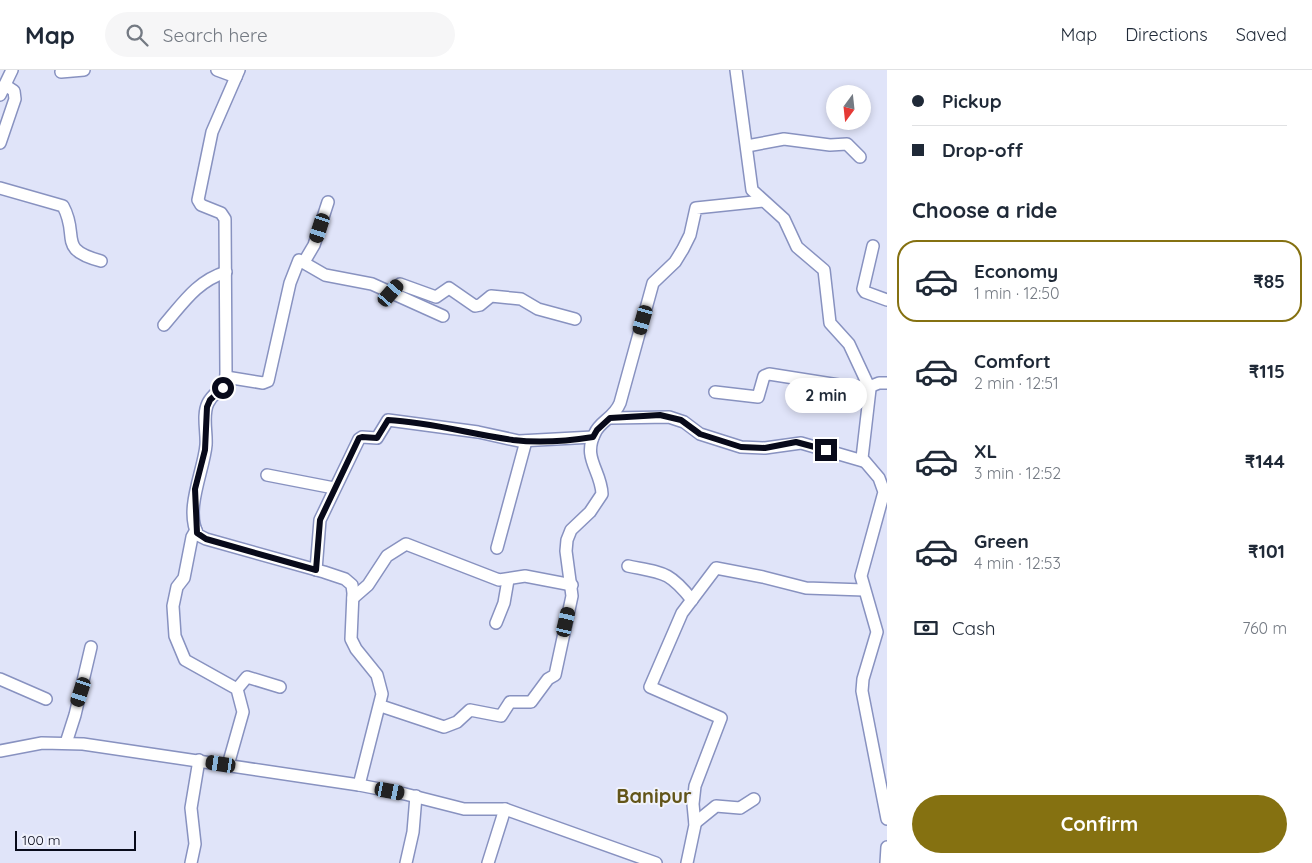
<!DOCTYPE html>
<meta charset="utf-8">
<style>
:root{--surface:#fff;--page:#f6f6f7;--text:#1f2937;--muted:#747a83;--line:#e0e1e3;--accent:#857111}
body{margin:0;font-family:Quicksand,sans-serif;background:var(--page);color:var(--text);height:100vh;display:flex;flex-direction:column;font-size:19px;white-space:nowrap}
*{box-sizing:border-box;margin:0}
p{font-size:16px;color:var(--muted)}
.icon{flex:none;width:28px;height:28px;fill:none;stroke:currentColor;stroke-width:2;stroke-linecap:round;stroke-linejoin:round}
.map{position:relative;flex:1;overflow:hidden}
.sheet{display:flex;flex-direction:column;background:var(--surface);width:425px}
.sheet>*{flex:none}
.hud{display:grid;align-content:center;height:110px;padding:0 25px;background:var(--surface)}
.needle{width:32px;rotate:195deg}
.buttons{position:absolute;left:826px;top:15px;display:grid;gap:10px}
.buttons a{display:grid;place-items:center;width:45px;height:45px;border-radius:50%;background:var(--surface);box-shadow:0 2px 8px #0003;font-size:25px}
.scale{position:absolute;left:15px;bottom:12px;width:121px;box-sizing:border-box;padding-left:5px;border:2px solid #080a1a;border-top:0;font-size:14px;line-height:18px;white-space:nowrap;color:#080a1a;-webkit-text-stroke:4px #f0f2fc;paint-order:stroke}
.end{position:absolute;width:22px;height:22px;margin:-11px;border:6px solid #080a1a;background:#fff;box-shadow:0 0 0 2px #fff}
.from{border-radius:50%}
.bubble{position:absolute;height:35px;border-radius:18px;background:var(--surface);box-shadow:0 2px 8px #0003;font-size:16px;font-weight:800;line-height:35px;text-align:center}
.car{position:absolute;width:15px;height:30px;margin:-15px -8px;border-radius:6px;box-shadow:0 0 4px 1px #0007;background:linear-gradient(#222 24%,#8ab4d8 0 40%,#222 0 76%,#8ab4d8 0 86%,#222 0)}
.hud b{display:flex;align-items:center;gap:18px;height:48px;font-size:19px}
.hud b+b{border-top:1px solid var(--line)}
.hud i{width:12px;height:12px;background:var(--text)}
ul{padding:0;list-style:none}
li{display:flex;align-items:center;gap:15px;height:82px;margin:0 10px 8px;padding:0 15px;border:2px solid transparent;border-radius:20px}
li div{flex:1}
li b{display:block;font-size:19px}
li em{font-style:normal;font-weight:800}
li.active{border-color:var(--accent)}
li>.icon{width:45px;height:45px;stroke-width:1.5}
h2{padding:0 25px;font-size:22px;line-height:60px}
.pay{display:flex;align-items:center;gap:12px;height:55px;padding:0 25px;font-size:19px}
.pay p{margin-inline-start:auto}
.button{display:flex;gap:10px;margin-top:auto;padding:10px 25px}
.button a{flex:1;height:58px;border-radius:30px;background:var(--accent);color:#fff;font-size:20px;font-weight:800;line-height:58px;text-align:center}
header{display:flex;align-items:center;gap:30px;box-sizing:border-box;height:70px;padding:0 25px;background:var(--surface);border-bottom:1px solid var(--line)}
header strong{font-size:24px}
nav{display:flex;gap:28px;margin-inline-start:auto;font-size:18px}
.search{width:350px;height:45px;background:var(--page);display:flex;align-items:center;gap:12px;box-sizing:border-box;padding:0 18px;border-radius:28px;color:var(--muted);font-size:19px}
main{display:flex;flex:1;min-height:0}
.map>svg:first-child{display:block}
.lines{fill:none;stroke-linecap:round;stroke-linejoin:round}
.minor-casing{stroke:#8892c0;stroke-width:14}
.minor{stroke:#fff;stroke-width:11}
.route{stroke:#080a1a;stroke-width:6}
.labels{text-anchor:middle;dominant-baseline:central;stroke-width:4;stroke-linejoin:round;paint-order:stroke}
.quarter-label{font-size:20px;font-weight:bold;fill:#635519;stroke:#f0f2fc}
</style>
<header>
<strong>Map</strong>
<div class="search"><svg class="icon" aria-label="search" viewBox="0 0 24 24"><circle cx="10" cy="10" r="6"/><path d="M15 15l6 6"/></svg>Search here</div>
<nav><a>Map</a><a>Directions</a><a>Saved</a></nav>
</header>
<main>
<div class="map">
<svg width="887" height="793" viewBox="0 0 887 793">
<rect width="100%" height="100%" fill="#e0e4f9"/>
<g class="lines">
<defs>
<g id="minor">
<path d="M217 0 236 7"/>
<path d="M239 0 212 62 198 130 201 135 221 143 225 149 226 302C226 322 215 319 208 333 202 345 207 362 206 375 204 400 184 440 198 465L206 469 324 502 345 509 352 515 353 523 351 569 356 579 377 605 382 624 359 715"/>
<path d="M736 0 752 120 784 149 797 177 824 200 830 253 849 274 870 319 862 388 879 408 884 422 861 506 877 562 863 609 862 621 887 749"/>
<path d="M61 2 84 0"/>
<path d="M0 25 12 0"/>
<path d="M0 73 15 29 14 21 5 15"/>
<path d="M747 76 784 69 830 75 847 74 860 87"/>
<path d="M0 118 63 136C80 167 56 179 101 191"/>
<path d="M873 176 863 219 865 222 887 230"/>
<path d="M304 192 314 175 328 132"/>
<path d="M391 223 400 214 436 227 449 218 475 236 480 235 491 226 521 229 538 239 575 249"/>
<path d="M164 255C183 233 197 211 226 202"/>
<path d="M226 307 263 313 268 311 290 213 299 190 325 205 372 214 443 246"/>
<path d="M715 322 758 327 764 306 769 304 845 316 869 317 879 313H887"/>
<path d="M611 348 669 347 684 352 700 364 741 377 765 378 801 373 863 391"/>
<path d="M267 405 334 418"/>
<path d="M196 460 192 467 184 508 177 517 173 536 175 566 185 590 237 619 243 642 228 695"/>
<path d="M497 478 526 371"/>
<path d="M628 496C663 503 669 501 692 530"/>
<path d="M316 500 320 450 359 369 362 367 377 368 388 350 478 362 519 371 593 367"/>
<path d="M353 528 368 515 387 486 406 474 499 510 525 506 572 515"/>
<path d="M496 553 504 533 508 510"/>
<path d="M0 609 46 629"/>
<path d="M237 619 247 607 280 617"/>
<path d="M381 636 444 657 457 652 470 640 501 646 510 632H531L548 609 555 605 572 526 566 481 567 470 571 460 590 442 602 424C601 400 582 388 595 363 600 351 614 348 620 333L653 213 675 192 683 179 690 165 696 138 763 131"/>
<path d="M66 673 75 645 91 577"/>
<path d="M0 681 42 673 83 674 359 715 405 724 464 739H505L656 793"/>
<path d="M695 753 716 736 740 738 754 729"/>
<path d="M191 793 195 774 191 738 199 690"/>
<path d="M406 793 413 762 416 726"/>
<path d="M488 793 505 739"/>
<path d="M687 793 695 755 693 734 695 716 721 648 650 617 682 543 716 498 763 507 806 518 864 520"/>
<path d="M886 793 887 777"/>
</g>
</defs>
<use href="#minor" class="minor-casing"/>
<use href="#minor" class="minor"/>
</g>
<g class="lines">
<path class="route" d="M223 318 210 330 207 337 205 380 195 419 197 463 206 469 316 500 320 450 359 368 362 367 377 368 388 350C429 352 471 364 513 370 538 373 568 371 593 367L597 360 610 348 660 345 681 350 700 364 741 377 765 378 796 372 826 380"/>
</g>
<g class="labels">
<g class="quarter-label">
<text x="654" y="725">Banipur</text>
</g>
</g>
</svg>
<div class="buttons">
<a><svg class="needle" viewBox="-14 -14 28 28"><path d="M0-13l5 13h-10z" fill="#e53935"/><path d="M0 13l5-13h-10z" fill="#747a83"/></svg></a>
</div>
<div class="scale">100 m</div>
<i class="end from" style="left:223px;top:318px"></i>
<i class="end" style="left:826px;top:380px"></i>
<div class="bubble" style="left:785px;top:308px;width:82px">2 min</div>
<i class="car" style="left:320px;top:158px;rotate:198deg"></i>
<i class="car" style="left:391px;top:223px;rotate:41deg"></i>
<i class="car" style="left:643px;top:250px;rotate:196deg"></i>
<i class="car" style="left:566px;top:552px;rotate:13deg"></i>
<i class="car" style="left:81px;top:622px;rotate:198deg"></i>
<i class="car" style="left:221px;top:694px;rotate:279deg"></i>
<i class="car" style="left:390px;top:721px;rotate:101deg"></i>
</div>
<section class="sheet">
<div class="hud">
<b><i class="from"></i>Pickup</b>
<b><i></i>Drop-off</b>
</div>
<h2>Choose a ride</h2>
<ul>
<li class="active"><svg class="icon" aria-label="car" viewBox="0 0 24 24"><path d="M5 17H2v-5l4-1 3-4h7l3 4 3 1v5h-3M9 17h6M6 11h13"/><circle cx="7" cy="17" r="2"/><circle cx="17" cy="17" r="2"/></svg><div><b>Economy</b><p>1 min · 12:50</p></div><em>₹85</em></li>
<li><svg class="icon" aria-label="car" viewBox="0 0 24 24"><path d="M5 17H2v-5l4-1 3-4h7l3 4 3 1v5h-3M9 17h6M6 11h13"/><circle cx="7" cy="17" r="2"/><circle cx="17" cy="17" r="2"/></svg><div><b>Comfort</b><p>2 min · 12:51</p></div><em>₹115</em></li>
<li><svg class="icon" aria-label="car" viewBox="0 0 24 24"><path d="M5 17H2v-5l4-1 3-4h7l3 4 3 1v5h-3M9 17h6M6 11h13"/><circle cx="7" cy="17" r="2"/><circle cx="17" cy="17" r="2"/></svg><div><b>XL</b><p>3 min · 12:52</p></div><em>₹144</em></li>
<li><svg class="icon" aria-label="car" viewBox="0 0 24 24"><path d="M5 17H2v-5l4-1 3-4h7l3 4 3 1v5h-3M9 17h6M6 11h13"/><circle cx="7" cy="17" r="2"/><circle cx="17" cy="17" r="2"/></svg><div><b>Green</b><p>4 min · 12:53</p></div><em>₹101</em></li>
</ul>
<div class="pay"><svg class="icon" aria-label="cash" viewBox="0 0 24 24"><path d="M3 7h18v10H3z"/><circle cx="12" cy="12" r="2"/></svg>Cash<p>760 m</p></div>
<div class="button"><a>Confirm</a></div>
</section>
</main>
